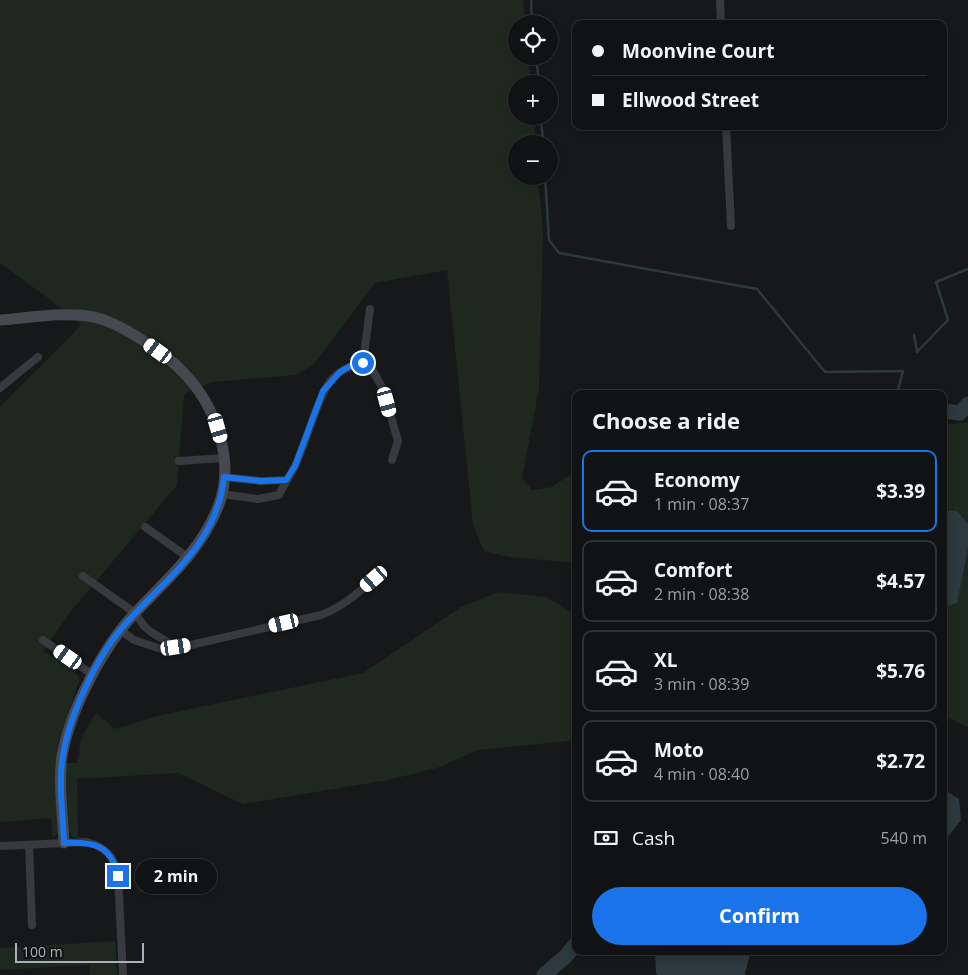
<!DOCTYPE html>
<meta charset="utf-8">
<style>
:root{--surface:#111214;--page:#1a1b1d;--text:#f1f3f6;--muted:#9c9ea0;--line:#303234;--accent:#1a73e8}
body{margin:0;font-family:"Open Sans",sans-serif;background:var(--page);color:var(--text);height:100vh;display:flex;flex-direction:column;font-size:19px;white-space:nowrap}
*{box-sizing:border-box;margin:0}
p{font-size:16px;color:var(--muted)}
.icon{flex:none;width:28px;height:28px;fill:none;stroke:currentColor;stroke-width:2;stroke-linecap:round;stroke-linejoin:round}
.map{position:relative;flex:1;overflow:hidden}
.details{position:absolute;left:572px;top:390px;width:375px;height:565px;display:flex;flex-direction:column;background:var(--surface);border-radius:10px;box-shadow:0 2px 8px #0003,0 0 0 1px var(--line)}
.details>*{flex:none}
.hud{position:absolute;left:572px;top:20px;width:375px;height:110px;border-radius:10px;box-shadow:0 2px 8px #0003,0 0 0 1px var(--line);display:grid;align-content:center;height:110px;padding:0 20px;background:var(--surface)}
.fabs{position:absolute;left:508px;top:15px;display:grid;gap:10px}
.fabs a{display:grid;place-items:center;width:50px;height:50px;border-radius:50%;background:var(--surface);box-shadow:0 2px 8px #0003,0 0 0 1px var(--line);font-size:25px}
.scale{position:absolute;left:15px;bottom:12px;width:129px;box-sizing:border-box;padding-left:5px;border:2px solid #a9b0ba;border-top:0;font-size:14px;line-height:18px;white-space:nowrap;color:#a9b0ba;-webkit-text-stroke:4px #121315;paint-order:stroke}
.end{position:absolute;width:22px;height:22px;margin:-11px;border:6px solid #1a73e8;background:#fff;box-shadow:0 0 0 2px #fff}
.from{border-radius:50%}
.bubble{position:absolute;height:35px;border-radius:18px;background:var(--surface);box-shadow:0 2px 8px #0003,0 0 0 1px var(--line);font-size:16px;font-weight:700;line-height:35px;text-align:center}
.car{position:absolute;width:15px;height:30px;margin:-15px -8px;border-radius:6px;box-shadow:0 0 4px 1px #0007;background:linear-gradient(#fff 24%,#345 0 40%,#fff 0 76%,#345 0 86%,#fff 0)}
.hud b{display:flex;align-items:center;gap:18px;height:48px;font-size:19px}
.hud b+b{border-top:1px solid var(--line)}
.hud i{width:12px;height:12px;background:var(--text)}
ul{padding:0;list-style:none}
li{display:flex;align-items:center;gap:15px;height:82px;margin:0 10px 8px;padding:0 10px;border:2px solid var(--line);border-radius:10px}
li div{flex:1}
li b{display:block;font-size:19px}
li em{font-style:normal;font-weight:700}
li.on{border-color:var(--accent)}
li>.icon{width:45px;height:45px;stroke-width:1.5}
h2{padding:0 20px;font-size:22px;line-height:60px}
.pay{display:flex;align-items:center;gap:12px;height:55px;padding:0 20px;font-size:19px}
.pay p{margin-inline-start:auto}
.cta{display:flex;gap:10px;margin-top:auto;padding:10px 20px}
.cta a{flex:1;height:58px;border-radius:30px;background:var(--accent);color:#fff;font-size:20px;font-weight:700;line-height:58px;text-align:center}
.map>svg:first-child{display:block}
.green{fill:#1f281f}
.water{fill:#2d393e}
.lines{fill:none;stroke-linecap:round;stroke-linejoin:round}
.stream{stroke:#2d393e;stroke-width:2.5}
.river{stroke:#2d393e;stroke-width:15}
.street{stroke:#383a3f;stroke-width:8}
.secondary{stroke:#46494f;stroke-width:11}
.route{stroke:#1a73e8;stroke-width:6}
</style>
<div class="map">
<svg width="968" height="975" viewBox="0 0 968 975">
<rect width="100%" height="100%" fill="#17181a"/>
<g class="green">
<path d="M0 0H523L526 24H516V56H529L531 84H516V116H534L536 144H516V176H538L543 233 539 389 522 478 532 490 552 487 576 471V563L509 557 484 551 473 525 447 270 375 283 313 365 296 375 213 382 189 391 184 395 177 485 71 611 43 651 70 668 80 678 59 740 56 763H77L82 736 96 713 115 729 157 716 363 673 461 607 499 592 546 597 576 615V736L569 741 478 750 437 768 388 780 243 804 178 773 93 778H77L78 837H73L69 833 66 778 58 833 53 838 51 818 0 822V407L72 335 81 324 48 298 0 263Z"/>
<path d="M968 422V727L944 716V425Z"/>
<path d="M115 941 117 975H90L89 965 0 970V948Z"/>
</g>
<g class="water">
<path d="M944 511H957L968 524V548L957 603 944 607Z"/>
<path d="M944 790 959 799 961 820 947 838 944 837Z"/>
<path d="M655 951H751L745 973 746 975H658L656 973Z"/>
</g>
<g class="lines">
<g class="stream">
<path d="M531 0 532 24"/>
<path d="M536 56 539 84"/>
<path d="M541 116 543 144"/>
<path d="M545 176 549 240 559 253 757 289 825 372 903 371 897 394"/>
<path d="M914 335 917 352 948 320 936 282 968 269"/>
</g>
<g class="river">
<path d="M944 411 960 413 968 404"/>
<path d="M544 975 566 956 576 944"/>
</g>
<g class="street">
<path d="M720 0 721 24"/>
<path d="M726 126 731 226"/>
<path d="M363 363 370 309"/>
<path d="M0 388 38 357"/>
<path d="M179 461 224 458"/>
<path d="M224 477 260 481 286 480"/>
<path d="M222 494 258 499 279 495C284 484 291 475 296 464 303 447 309 430 315 413 326 385 331 370 363 363L372 369 383 389 398 441 392 460"/>
<path d="M145 527 189 558"/>
<path d="M83 576 135 613 144 626 151 632 176 647"/>
<path d="M120 630 134 640 161 649 191 645 321 615C342 607 357 594 374 579"/>
<path d="M43 640 93 675"/>
<path d="M29 845 32 925"/>
<path d="M0 846 87 842C107 848 114 856 118 876L123 975"/>
</g>
<path class="secondary" d="M0 320C30 318 64 311 94 317 115 322 134 334 151 346 162 354 174 362 183 372 216 406 236 461 218 507 200 552 167 579 135 613 103 647 70 710 62 756 58 784 63 815 64 843"/>
</g>
<g class="lines">
<path class="route" d="M118 876C111 844 93 842 64 843 63 815 58 783 63 755 69 717 96 658 122 628 163 580 217 546 224 477L260 481 286 480 295 466 323 391 340 372 350 366 363 363"/>
</g>
</svg>
<div class="fabs">
<a><svg class="icon" aria-label="locate" viewBox="0 0 24 24"><circle cx="12" cy="12" r="6"/><path d="M12 2v4M12 18v4M2 12h4M18 12h4"/></svg></a>
<a>+</a>
<a>−</a>
</div>
<div class="scale">100 m</div>
<i class="end from" style="left:363px;top:363px"></i>
<i class="end" style="left:118px;top:876px"></i>
<div class="bubble" style="left:135px;top:859px;width:82px">2 min</div>
<i class="car" style="left:158px;top:351px;rotate:306deg"></i>
<i class="car" style="left:387px;top:402px;rotate:165deg"></i>
<i class="car" style="left:218px;top:428px;rotate:164deg"></i>
<i class="car" style="left:374px;top:579px;rotate:229deg"></i>
<i class="car" style="left:284px;top:623px;rotate:257deg"></i>
<i class="car" style="left:176px;top:647px;rotate:81deg"></i>
<i class="car" style="left:68px;top:657px;rotate:305deg"></i>
<div class="hud">
<b><i class="from"></i>Moonvine Court</b>
<b><i></i>Ellwood Street</b>
</div>
<section class="details">
<h2>Choose a ride</h2>
<ul>
<li class="on"><svg class="icon" aria-label="car" viewBox="0 0 24 24"><path d="M5 17H2v-5l4-1 3-4h7l3 4 3 1v5h-3M9 17h6M6 11h13"/><circle cx="7" cy="17" r="2"/><circle cx="17" cy="17" r="2"/></svg><div><b>Economy</b><p>1 min · 08:37</p></div><em>$3.39</em></li>
<li><svg class="icon" aria-label="car" viewBox="0 0 24 24"><path d="M5 17H2v-5l4-1 3-4h7l3 4 3 1v5h-3M9 17h6M6 11h13"/><circle cx="7" cy="17" r="2"/><circle cx="17" cy="17" r="2"/></svg><div><b>Comfort</b><p>2 min · 08:38</p></div><em>$4.57</em></li>
<li><svg class="icon" aria-label="car" viewBox="0 0 24 24"><path d="M5 17H2v-5l4-1 3-4h7l3 4 3 1v5h-3M9 17h6M6 11h13"/><circle cx="7" cy="17" r="2"/><circle cx="17" cy="17" r="2"/></svg><div><b>XL</b><p>3 min · 08:39</p></div><em>$5.76</em></li>
<li><svg class="icon" aria-label="car" viewBox="0 0 24 24"><path d="M5 17H2v-5l4-1 3-4h7l3 4 3 1v5h-3M9 17h6M6 11h13"/><circle cx="7" cy="17" r="2"/><circle cx="17" cy="17" r="2"/></svg><div><b>Moto</b><p>4 min · 08:40</p></div><em>$2.72</em></li>
</ul>
<div class="pay"><svg class="icon" aria-label="cash" viewBox="0 0 24 24"><path d="M3 7h18v10H3z"/><circle cx="12" cy="12" r="2"/></svg>Cash<p>540 m</p></div>
<div class="cta"><a>Confirm</a></div>
</section>
</div>
